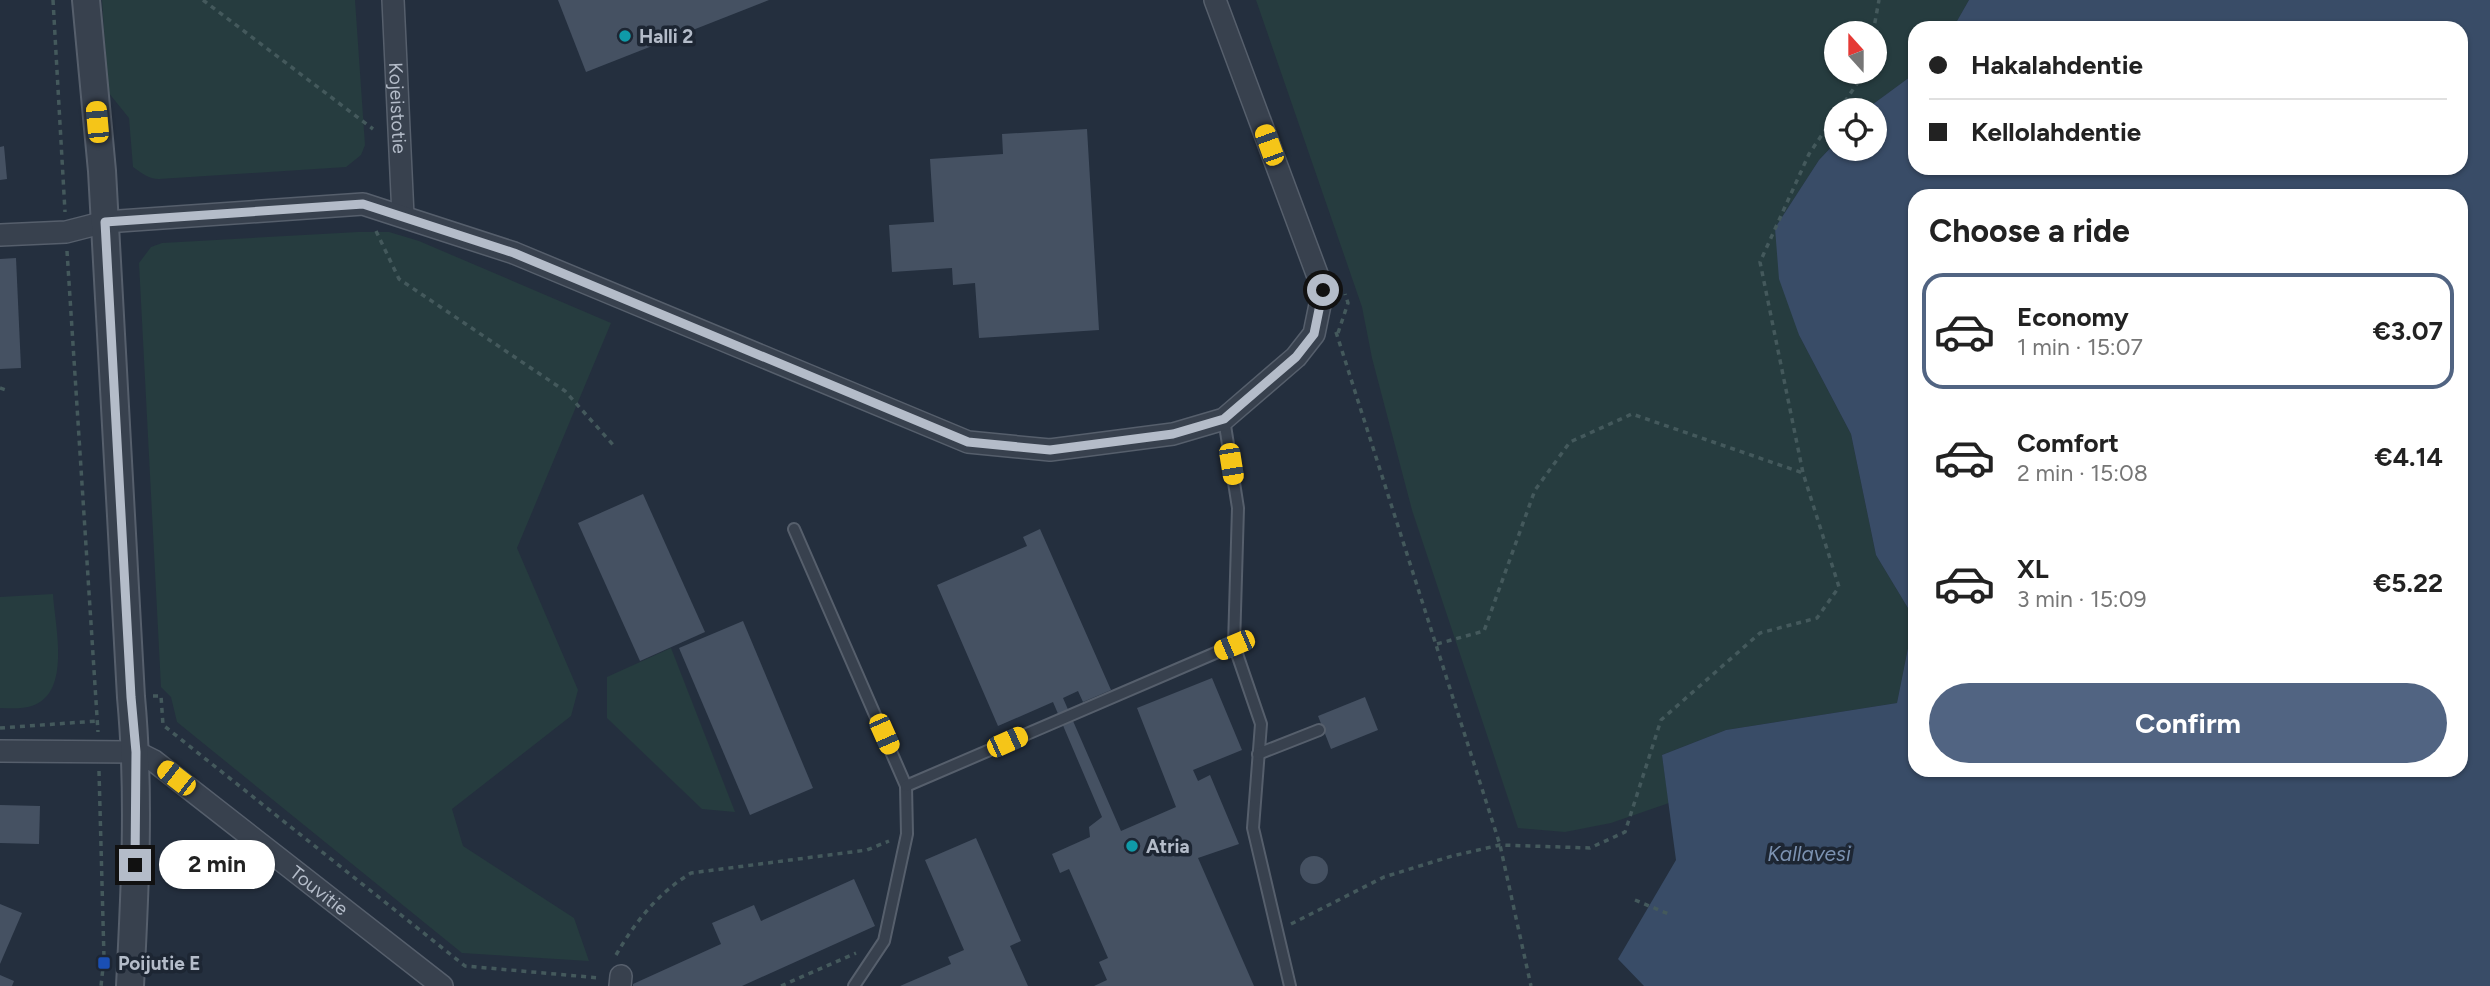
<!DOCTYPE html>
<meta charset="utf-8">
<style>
:root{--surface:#fff;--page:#f2f2f2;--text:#222;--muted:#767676;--line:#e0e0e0;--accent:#516482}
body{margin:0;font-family:Figtree,sans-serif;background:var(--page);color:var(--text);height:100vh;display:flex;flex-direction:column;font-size:26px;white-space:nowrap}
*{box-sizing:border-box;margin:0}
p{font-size:23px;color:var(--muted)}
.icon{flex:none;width:38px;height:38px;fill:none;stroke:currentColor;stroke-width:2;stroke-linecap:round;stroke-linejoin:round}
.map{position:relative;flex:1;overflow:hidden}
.sheet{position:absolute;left:1908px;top:189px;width:560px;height:588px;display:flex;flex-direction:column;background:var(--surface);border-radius:21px;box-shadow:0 2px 5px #0004}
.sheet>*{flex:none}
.guide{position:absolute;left:1908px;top:21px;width:560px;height:154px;border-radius:21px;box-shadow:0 2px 5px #0004;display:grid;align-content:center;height:154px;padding:0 21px;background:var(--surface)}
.needle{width:46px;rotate:339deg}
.tools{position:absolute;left:1824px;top:21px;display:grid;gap:14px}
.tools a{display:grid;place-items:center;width:63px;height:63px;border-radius:50%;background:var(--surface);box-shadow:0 2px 5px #0004;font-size:35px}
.end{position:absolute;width:32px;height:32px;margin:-16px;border:9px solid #b4bcc9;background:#111;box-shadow:0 0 0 4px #111}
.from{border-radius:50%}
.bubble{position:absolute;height:49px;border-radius:24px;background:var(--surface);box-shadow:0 2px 5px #0004;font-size:23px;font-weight:700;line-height:49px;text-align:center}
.car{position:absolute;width:21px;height:42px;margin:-21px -10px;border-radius:9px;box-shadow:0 0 5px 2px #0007;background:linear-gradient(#f5c518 24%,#345 0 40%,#f5c518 0 76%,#345 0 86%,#f5c518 0)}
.guide b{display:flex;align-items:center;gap:24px;height:66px;font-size:26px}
.guide b+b{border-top:2px solid var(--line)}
.guide i{width:18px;height:18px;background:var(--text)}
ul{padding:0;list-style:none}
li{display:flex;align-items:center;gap:21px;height:116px;margin:0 14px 10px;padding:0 7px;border:4px solid transparent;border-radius:21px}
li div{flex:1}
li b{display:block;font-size:26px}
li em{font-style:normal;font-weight:700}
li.current{border-color:var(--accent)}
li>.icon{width:63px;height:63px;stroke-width:1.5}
h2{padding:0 21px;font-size:32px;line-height:84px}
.button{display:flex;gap:14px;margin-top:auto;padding:14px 21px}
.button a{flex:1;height:80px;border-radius:42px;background:var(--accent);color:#fff;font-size:28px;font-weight:700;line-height:80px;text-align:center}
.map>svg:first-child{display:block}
.green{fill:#263c3f;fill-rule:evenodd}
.water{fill:#394c67;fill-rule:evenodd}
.building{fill:#455162}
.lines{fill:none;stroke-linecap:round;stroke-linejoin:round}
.service-casing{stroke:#565f6c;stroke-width:14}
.minor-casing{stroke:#565f6c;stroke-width:24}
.tertiary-casing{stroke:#565f6c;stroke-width:30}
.path{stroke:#44595c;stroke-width:3.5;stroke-dasharray:5 5;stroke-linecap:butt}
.service{stroke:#38414e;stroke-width:10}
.minor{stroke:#38414e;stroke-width:21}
.tertiary{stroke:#38414e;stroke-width:26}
.route{stroke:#b4bcc9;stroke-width:9}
.culture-dot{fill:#0f9aa8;stroke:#1d2633;stroke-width:2.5}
.transit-dot{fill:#1a4fb4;stroke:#1d2633;stroke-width:2.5}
.labels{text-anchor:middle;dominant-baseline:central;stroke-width:7;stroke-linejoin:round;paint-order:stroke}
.poi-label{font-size:19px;font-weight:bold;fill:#b4bcc9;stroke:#1d2633;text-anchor:start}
.street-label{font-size:19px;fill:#b4bcc9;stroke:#1d2633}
.water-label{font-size:21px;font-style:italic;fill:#7c92b1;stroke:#1d2633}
</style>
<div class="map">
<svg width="2490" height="986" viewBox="0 0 2490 986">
<rect width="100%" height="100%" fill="#242f3e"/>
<g class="green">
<path d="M102 0H355L365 145 361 155 346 167 159 179C148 179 142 173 133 167L129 118 108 92Z"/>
<path d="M1256 0H1969L1953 28H1914V74L1865 110H1836V142L1819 160 1775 228 1799 335 1851 434 1876 555 1914 618 1897 703 1726 730 1662 755 1669 803 1611 823 1565 832 1518 828 1412 510 1372 358 1362 307ZM1836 33H1874V72H1836Z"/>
<path d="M358 232H389L419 241 611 323 517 548 578 690 571 716 452 809 463 846 574 918 589 961 462 953 177 722 171 697 161 687 139 263 151 247 162 243Z"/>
<path d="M53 594C55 628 73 697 28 707 19 709 9 708 0 708V597Z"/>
<path d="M671 648 735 812 702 809 607 718V677Z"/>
</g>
<path class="water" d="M1969 0H2490V986H1644L1618 959 1676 860 1662 755 1726 730 1897 703 1914 618 1876 555 1851 434 1799 335 1779 279 1775 228 1819 160 1836 142V149H1874V110H1865L1914 74V168H2460V28H1953ZM1914 196H2460V770H1914Z"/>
<g class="building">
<path d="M558 0H769L586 72Z"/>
<path d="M1087 129 1099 330 979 338 975 283 953 285 952 268 892 272 889 225 934 222 930 159 1003 154 1002 134Z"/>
<path d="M4 146 7 179 0 180V147Z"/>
<path d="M16 258 21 368 0 369V259Z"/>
<path d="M643 494 705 632 640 661 578 523Z"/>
<path d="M1040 529 1111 690 1083 702 1078 691 1063 698 1121 831 1176 807 1137 708 1212 678 1242 750 1193 770 1198 781 1210 775 1239 844 1198 858 1254 986H1094L1107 980 1099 962 1108 958 1069 869 1060 873 1052 854 1090 837 1089 827 1102 817 1053 702 998 726 937 585 1027 546 1023 537Z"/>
<path d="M743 621 813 788 750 815 679 648Z"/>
<path d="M1365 697 1378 730 1331 749 1318 716Z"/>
<path d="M0 805 40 806 39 844 0 843Z"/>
<path d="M976 838 1021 941 1010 946 1028 986H900L951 964 948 957 964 950 925 860Z"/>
<circle cx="1314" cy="870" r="14"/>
<path d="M854 879 875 926 742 986H633V984L721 944 712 923 754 905 761 921Z"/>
<path d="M0 904 22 913 0 964Z"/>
<path d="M0 975 14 981 12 986H0Z"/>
</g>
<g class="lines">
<defs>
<g id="service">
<path d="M794 529 906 786 907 834 884 941 854 986"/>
<path d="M1234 645 1261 724 1253 828 1290 986"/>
<path d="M1258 754 1319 730"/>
<path d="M906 786 1234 645 1238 508 1224 419"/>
</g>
<g id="minor">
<path id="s1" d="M393 0 403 216"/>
<path d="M0 235 66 232 105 222 363 204 514 253 968 442 1050 450 1173 434 1224 419 1296 357 1314 334 1323 290 1215 0"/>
<path id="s2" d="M0 751 136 752 154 761 442 986"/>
<path d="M620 986 621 976"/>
</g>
<path id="tertiary" d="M86 0 102 171 131 697C140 793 135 890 130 986"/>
</defs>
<use href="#service" class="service-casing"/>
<use href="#minor" class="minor-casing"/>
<use href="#tertiary" class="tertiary-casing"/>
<g class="path">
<path d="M53 0 65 212"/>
<path d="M203 0 373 129"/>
<path d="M1873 33 1879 0"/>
<path d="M1839 110 1865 72"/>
<path d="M376 231 399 279 565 391 615 447"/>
<path d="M67 251 98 732"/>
<path d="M1336 332 1500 845 1531 986"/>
<path d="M1338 333 1348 303 1345 294"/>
<path d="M0 388 6 390"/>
<path d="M1437 644 1484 631 1535 490 1570 442 1632 414 1803 473"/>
<path d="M153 696H161L163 725 465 966 600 978"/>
<path d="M0 728 97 721"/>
<path d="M99 771 104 958 101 986"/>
<path d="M1635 900 1671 915"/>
<path d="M1291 924 1384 877 1452 856 1500 845 1590 848 1625 832 1661 720 1760 633 1817 618 1839 587 1803 473 1760 262 1809 154 1836 114"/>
<path d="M616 955C635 922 658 893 691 873L867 850 889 841"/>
<path d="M781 986 856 953"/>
</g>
<use href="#service" class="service"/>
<use href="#minor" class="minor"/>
<use href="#tertiary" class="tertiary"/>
</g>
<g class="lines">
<path class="route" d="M135 865 136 752 131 697 105 222 363 204 514 253 968 442 1050 450 1173 434 1224 419 1296 357 1314 334 1323 290"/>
</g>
<g class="culture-dot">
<circle cx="625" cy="36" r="7"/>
<circle cx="1132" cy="846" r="7"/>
</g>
<rect class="transit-dot" x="97" y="956" width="14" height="14" rx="3.5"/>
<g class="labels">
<g class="poi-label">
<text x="639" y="36">Halli 2</text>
<text x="1146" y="846">Atria</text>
<text x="118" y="963">Poijutie E</text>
</g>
<g class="street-label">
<text stroke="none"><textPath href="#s1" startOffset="108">Kojeistotie</textPath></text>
<text stroke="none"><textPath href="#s2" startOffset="366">Touvitie</textPath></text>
</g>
<g class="water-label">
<text x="1809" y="853">Kallavesi</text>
</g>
</g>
</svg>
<div class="tools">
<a><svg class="needle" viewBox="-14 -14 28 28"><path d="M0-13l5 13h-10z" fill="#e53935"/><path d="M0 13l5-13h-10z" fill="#767676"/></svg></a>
<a><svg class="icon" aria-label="locate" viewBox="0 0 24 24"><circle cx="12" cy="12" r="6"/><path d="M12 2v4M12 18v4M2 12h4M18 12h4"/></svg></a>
</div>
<i class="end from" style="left:1323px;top:290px"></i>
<i class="end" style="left:135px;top:865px"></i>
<div class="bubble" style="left:159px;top:840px;width:116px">2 min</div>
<i class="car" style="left:97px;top:122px;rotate:355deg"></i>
<i class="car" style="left:1269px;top:145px;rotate:340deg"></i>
<i class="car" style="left:1231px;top:464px;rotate:171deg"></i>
<i class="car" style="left:1234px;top:645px;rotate:247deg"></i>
<i class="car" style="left:884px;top:734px;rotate:156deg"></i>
<i class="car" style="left:1007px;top:742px;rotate:66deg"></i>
<i class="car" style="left:176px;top:778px;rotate:308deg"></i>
<div class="guide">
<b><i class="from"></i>Hakalahdentie</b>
<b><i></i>Kellolahdentie</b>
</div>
<section class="sheet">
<h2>Choose a ride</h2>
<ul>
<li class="current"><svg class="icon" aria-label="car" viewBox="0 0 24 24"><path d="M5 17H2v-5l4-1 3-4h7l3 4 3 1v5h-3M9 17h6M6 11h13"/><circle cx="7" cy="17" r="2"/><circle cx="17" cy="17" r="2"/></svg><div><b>Economy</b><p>1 min · 15:07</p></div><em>€3.07</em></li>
<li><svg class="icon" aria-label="car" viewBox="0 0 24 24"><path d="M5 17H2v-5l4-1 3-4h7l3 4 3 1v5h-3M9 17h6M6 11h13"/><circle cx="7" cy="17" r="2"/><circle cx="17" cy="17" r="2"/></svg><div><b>Comfort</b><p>2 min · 15:08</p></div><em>€4.14</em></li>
<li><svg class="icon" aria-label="car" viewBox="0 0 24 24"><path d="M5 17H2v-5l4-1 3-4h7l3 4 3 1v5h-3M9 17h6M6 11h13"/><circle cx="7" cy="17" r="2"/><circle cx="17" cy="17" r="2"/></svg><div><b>XL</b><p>3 min · 15:09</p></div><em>€5.22</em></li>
</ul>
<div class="button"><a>Confirm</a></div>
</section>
</div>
